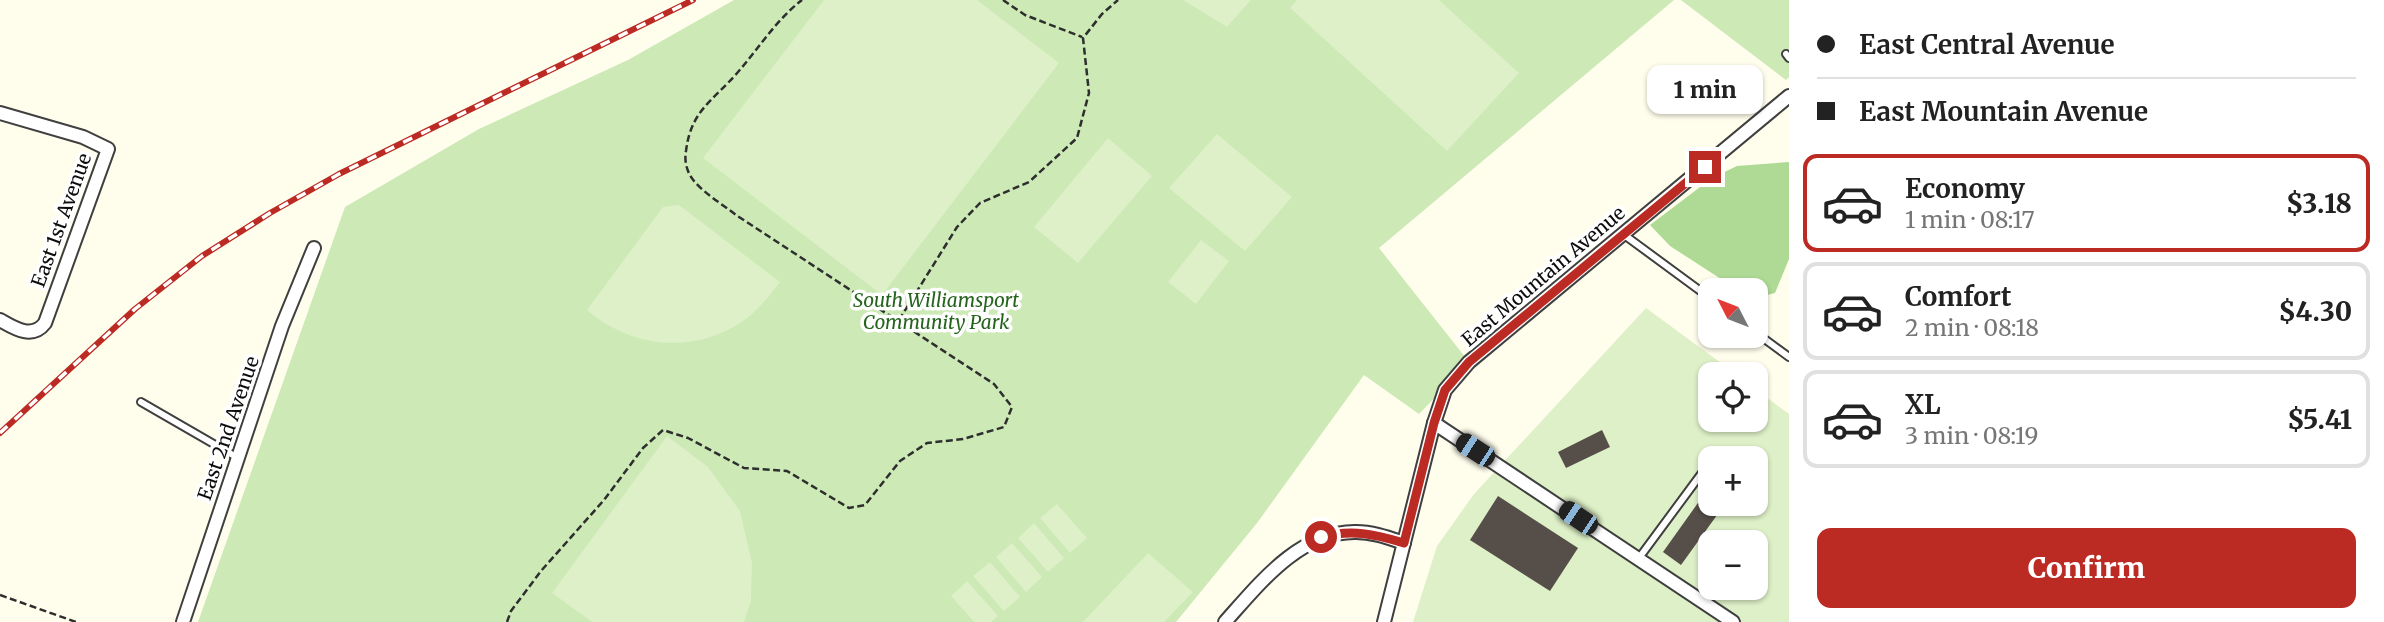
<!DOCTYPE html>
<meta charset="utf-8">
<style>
:root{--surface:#fff;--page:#f6f6f6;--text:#222;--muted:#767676;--line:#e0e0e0;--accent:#bc2a24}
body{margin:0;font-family:Merriweather,serif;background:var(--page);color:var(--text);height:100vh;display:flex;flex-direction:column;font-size:26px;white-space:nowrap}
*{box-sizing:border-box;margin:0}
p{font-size:23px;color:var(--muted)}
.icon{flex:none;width:38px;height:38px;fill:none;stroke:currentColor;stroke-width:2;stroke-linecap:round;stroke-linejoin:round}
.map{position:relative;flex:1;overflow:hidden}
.details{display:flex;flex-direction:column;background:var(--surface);width:595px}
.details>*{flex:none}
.guide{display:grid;align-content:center;height:154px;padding:0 28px;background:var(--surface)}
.needle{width:46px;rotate:312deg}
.controls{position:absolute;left:1698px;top:278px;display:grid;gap:14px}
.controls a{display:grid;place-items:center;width:70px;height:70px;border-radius:14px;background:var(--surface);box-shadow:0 2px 5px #0004;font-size:35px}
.end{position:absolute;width:32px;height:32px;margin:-16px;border:9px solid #bc2a24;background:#fff;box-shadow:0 0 0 4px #fff}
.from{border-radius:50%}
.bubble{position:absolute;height:49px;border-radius:14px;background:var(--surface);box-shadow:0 2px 5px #0004;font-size:23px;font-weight:800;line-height:49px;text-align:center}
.car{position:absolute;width:21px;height:42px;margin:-21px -10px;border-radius:9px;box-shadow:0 0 5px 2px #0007;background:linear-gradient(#222 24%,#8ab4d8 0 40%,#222 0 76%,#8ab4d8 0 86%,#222 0)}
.guide b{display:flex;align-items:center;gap:24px;height:66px;font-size:26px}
.guide b+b{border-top:2px solid var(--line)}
.guide i{width:18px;height:18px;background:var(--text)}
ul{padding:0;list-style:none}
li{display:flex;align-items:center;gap:21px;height:98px;margin:0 14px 10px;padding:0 14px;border:4px solid var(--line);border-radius:14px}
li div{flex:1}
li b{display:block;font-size:26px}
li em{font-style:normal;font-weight:800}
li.on{border-color:var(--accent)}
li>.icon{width:63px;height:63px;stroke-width:1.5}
.button{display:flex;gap:14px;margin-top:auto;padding:14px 28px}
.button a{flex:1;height:80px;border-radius:14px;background:var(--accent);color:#fff;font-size:28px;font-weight:800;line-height:80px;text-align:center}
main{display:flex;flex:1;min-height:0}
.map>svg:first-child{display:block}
.green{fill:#cce9b6}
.forest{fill:#aeda95}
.pitch{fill:#def0c7;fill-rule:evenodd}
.building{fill:#554e49}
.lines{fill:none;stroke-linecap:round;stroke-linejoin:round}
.service-casing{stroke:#3f3f3f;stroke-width:10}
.minor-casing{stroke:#3f3f3f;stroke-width:16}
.path{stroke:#2e2e2e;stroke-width:2.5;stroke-dasharray:7 3.5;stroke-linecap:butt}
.service{stroke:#fff;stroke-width:6}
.minor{stroke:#fff;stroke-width:12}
.rail-casing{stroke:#bc2a24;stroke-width:6}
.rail{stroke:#fff;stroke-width:3.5;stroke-dasharray:10;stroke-linecap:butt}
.route{stroke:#bc2a24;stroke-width:9}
.labels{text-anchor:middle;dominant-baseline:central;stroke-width:7;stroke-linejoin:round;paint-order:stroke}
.street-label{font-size:19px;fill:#0c0c0c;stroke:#fff}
.park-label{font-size:19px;font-style:italic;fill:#25641d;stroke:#fff}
</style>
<main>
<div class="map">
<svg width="1789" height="622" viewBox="0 0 1789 622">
<rect width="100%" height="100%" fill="#fffdec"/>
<g class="green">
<path d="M734 0H1674L1379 248 1469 362 1419 414 1364 375 1257 523 1176 622H198L345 207 479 129 628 60Z"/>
<path d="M1681 0H1789V77L1786 80Z"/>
</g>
<path class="forest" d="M1789 162V259L1775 293 1755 298V290H1738L1670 246 1650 225 1712 178 1737 166Z"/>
<g class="pitch">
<path d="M824 0H977L1059 63 882 295 703 158Z"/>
<path d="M1183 0H1251L1227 27Z"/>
<path d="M1297 0H1439L1519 73 1447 151 1290 8Z"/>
<path d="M1217 134 1292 197 1245 251 1169 188Z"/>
<path d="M1108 138 1152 176 1078 263 1034 227Z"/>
<path d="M679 205 780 282C769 296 758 311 743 321 693 355 631 348 587 310L663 207Z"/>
<path d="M1201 240 1229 261 1196 304 1168 282Z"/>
<path d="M1646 308 1736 374H1710V420H1755V389L1789 414V622H1413L1437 546 1474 494ZM1710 458H1755V504H1710ZM1710 542H1755V588H1710Z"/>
<path d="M667 436 708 467 740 511 752 563 751 601 744 622H592L552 593Z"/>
<path d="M1057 504 1087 538 1070 553 1040 518Z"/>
<path d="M1034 523 1064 558 1048 572 1018 538Z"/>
<path d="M1012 543 1042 577 1026 592 996 557Z"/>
<path d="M1148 553 1193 592 1164 622H1083Z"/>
<path d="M990 562 1020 597 1004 611 973 576Z"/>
<path d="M967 581 998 616 991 622H974L951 596Z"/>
</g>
<g class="building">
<path d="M1602 430 1610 447 1566 468 1558 452Z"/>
<path d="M1710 486V504H1725L1681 565 1663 552Z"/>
<path d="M1498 496 1578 548 1550 591 1470 540Z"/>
</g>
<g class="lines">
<defs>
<g id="service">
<path d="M1786 54 1789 58"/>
<path d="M1623 234 1710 298"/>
<path d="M1755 332 1789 357"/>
<path d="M141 402 238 458"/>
<path d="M1639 558 1707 466"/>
</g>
<g id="minor">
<path d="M0 113 83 137 108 149 45 323C32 340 14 328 0 320"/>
<path d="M1434 423 1733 622"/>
<path d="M183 622 282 326 314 248"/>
<path d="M1225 622C1259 584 1300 531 1356 532 1373 532 1389 538 1404 543"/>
<path d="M1384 622 1434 423 1445 390 1469 362 1789 96"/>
</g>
</defs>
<use href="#service" class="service-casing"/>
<use href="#minor" class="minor-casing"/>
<g class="path">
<path d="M1003 0 1025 15 1082 37"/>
<path d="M899 320 957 227 980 203 1029 182 1077 138 1089 93 1083 38 1102 14 1118 0"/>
<path d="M0 595 76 622"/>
<path d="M507 622 511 611 541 571 604 500 643 448 663 430 688 438 744 468 787 471 849 508 865 505 900 461 927 443 963 439 1004 427 1012 407 994 384 736 215C722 204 705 194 694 181 687 173 684 161 686 151 691 110 713 101 738 72 759 48 776 20 802 0"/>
</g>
<use href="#service" class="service"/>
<use href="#minor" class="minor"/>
<defs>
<path id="rail" d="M0 433 135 309 202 256 270 213 339 174 693 0"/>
</defs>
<use href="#rail" class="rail-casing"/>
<use href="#rail" class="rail"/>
</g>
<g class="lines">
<path class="route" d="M1321 537C1352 529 1374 534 1404 543L1434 423 1445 390 1469 362 1705 167"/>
</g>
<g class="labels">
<g class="street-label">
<text transform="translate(61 220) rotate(-70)">East 1st Avenue</text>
<text transform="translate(1543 276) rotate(-40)">East Mountain Avenue</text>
<text transform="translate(228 428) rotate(-71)">East 2nd Avenue</text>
</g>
<g class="park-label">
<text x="936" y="300">South Williamsport<tspan x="936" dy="22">Community Park</tspan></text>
</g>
</g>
</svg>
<div class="controls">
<a><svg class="needle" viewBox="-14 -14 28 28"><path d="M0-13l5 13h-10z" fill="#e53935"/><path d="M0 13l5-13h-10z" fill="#767676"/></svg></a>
<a><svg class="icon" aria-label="locate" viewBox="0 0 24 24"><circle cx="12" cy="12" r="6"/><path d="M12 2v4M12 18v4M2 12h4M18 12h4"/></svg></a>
<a>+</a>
<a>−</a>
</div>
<i class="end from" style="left:1321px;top:537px"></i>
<i class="end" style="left:1705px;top:167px"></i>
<div class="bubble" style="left:1647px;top:65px;width:116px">1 min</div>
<i class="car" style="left:1475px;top:450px;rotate:303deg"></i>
<i class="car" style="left:1578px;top:518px;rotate:304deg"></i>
</div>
<section class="details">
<div class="guide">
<b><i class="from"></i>East Central Avenue</b>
<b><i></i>East Mountain Avenue</b>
</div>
<ul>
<li class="on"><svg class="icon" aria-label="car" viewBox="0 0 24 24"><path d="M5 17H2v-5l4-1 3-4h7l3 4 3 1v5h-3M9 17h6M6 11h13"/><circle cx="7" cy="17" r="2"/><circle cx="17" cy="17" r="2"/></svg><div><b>Economy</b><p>1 min · 08:17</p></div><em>$3.18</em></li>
<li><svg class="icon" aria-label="car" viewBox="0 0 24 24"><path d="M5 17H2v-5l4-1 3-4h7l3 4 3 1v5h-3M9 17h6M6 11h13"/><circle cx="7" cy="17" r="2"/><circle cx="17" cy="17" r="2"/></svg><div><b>Comfort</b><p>2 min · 08:18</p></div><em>$4.30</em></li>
<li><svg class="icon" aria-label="car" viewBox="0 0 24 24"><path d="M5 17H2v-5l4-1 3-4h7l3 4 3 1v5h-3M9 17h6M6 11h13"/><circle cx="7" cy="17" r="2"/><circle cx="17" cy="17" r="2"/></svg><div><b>XL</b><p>3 min · 08:19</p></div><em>$5.41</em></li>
</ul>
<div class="button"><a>Confirm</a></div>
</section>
</main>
